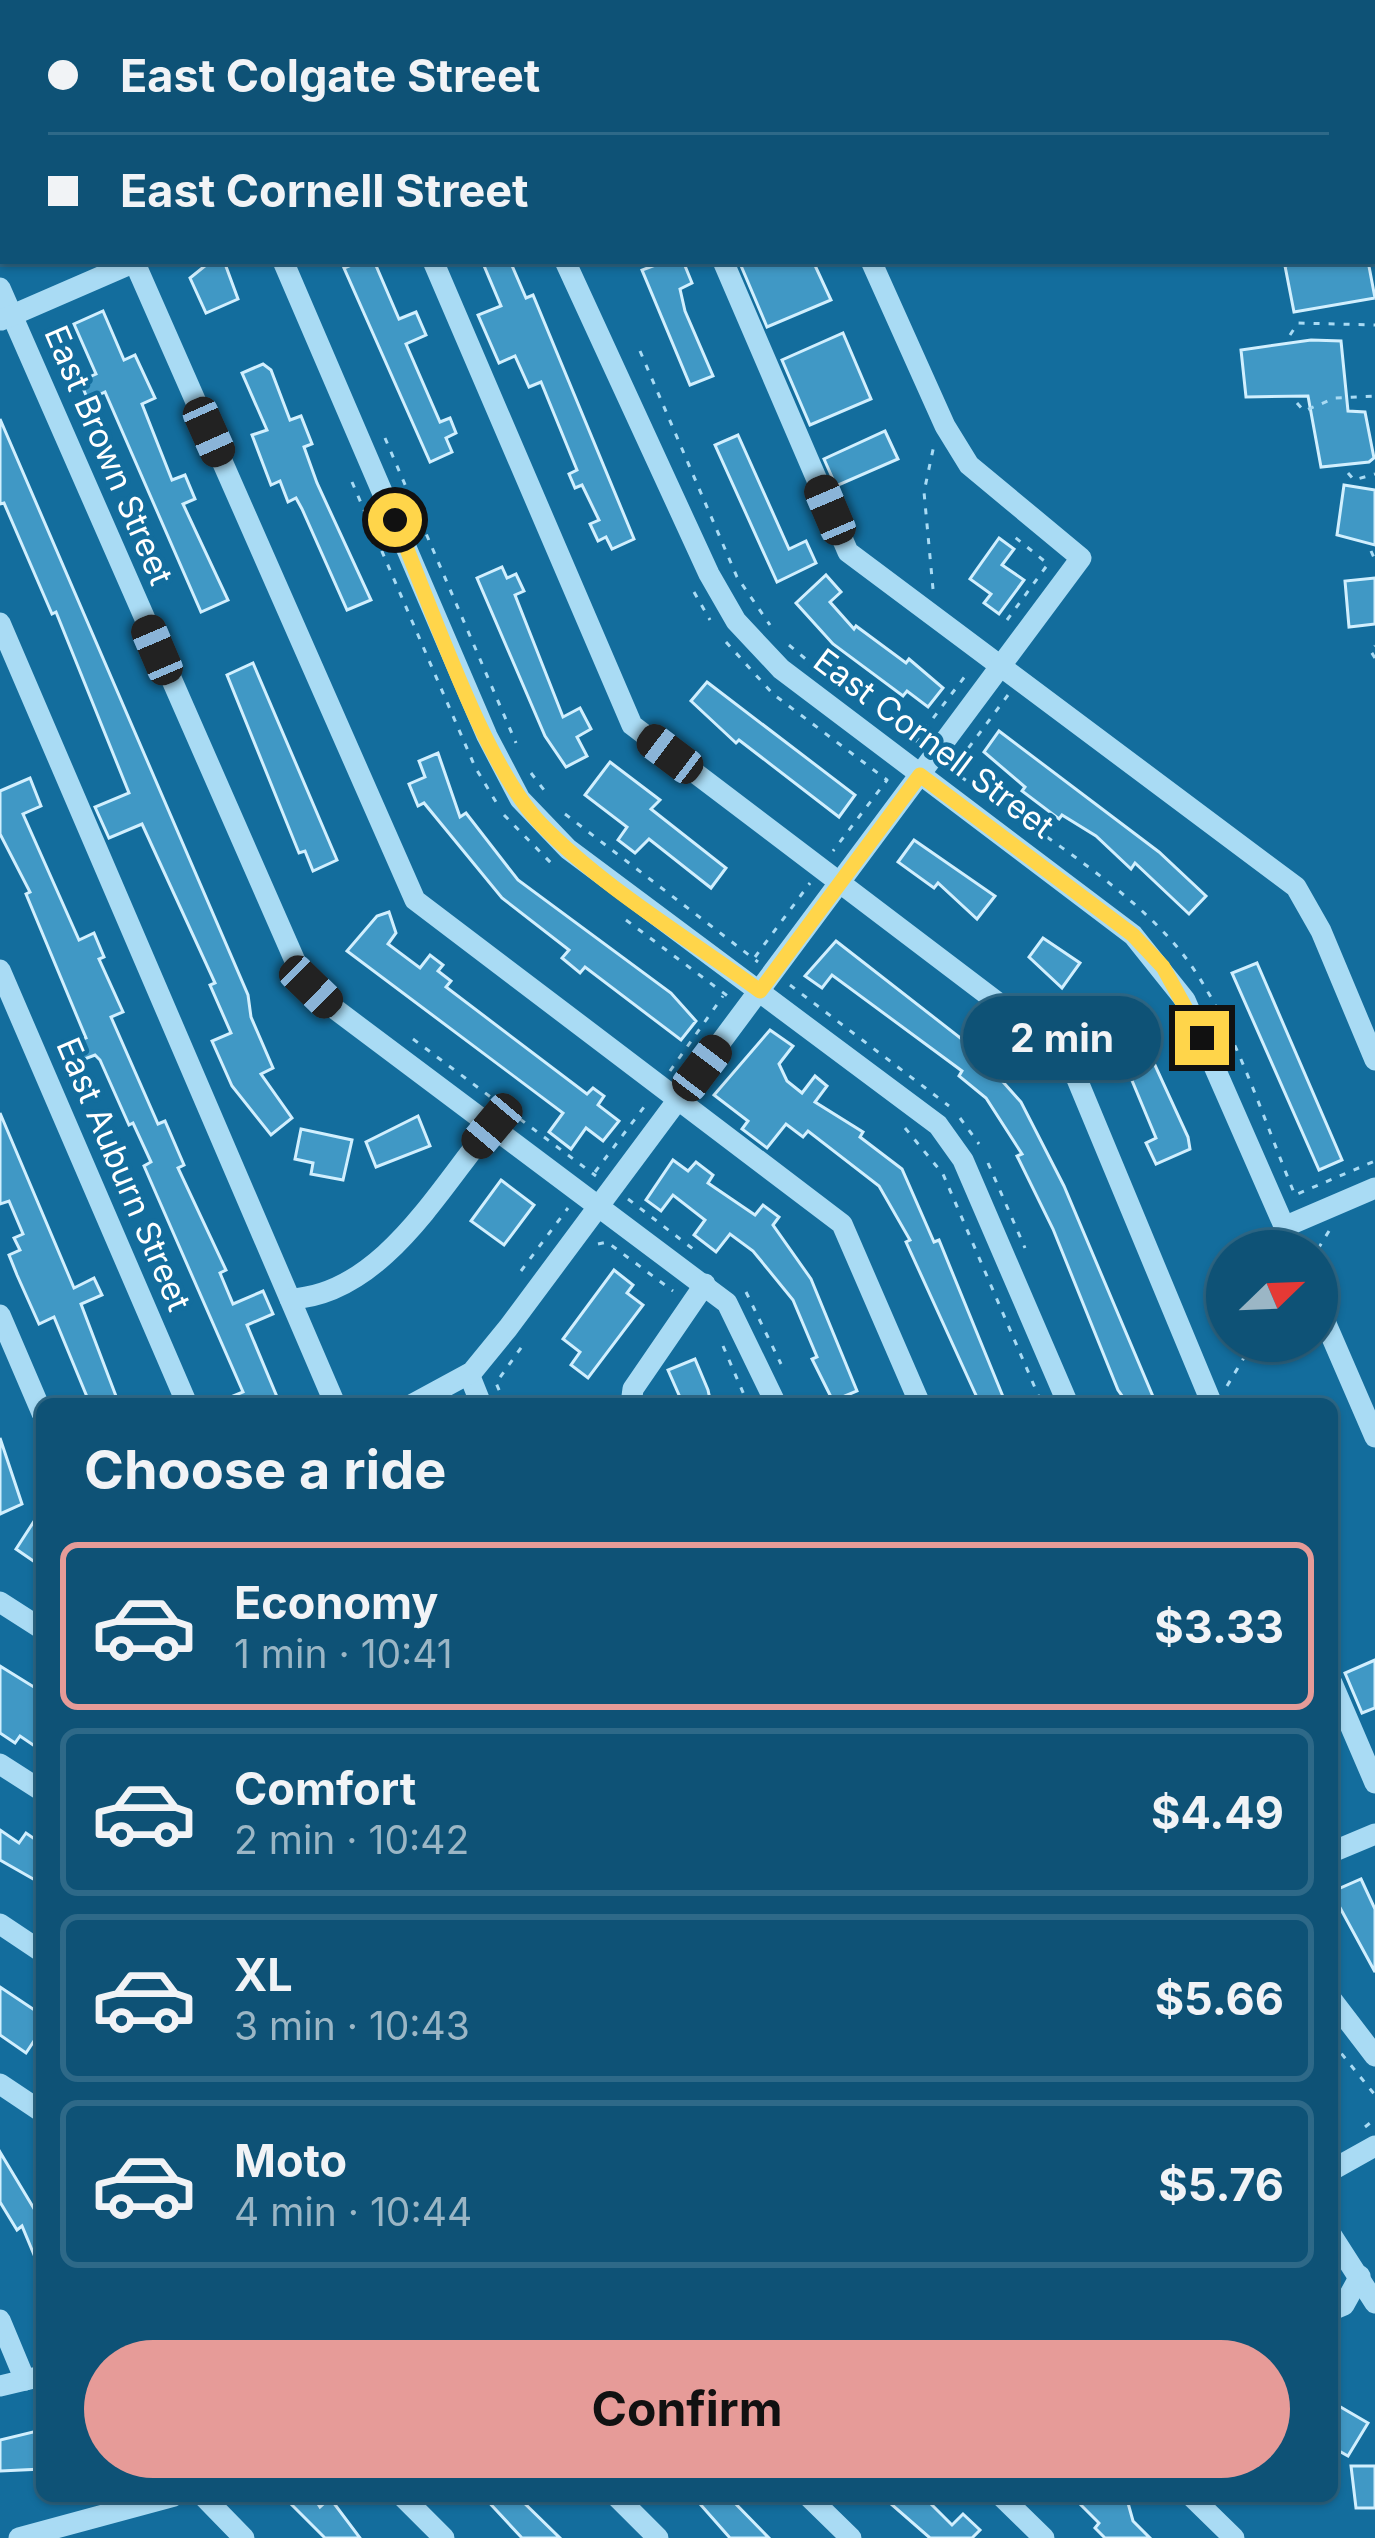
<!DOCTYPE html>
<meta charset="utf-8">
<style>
:root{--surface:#0e5276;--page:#17587b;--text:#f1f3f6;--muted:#9bb6c5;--line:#2e6988;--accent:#e69b98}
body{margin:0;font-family:Inter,sans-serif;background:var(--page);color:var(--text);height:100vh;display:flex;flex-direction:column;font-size:45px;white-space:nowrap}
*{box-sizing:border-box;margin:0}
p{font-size:39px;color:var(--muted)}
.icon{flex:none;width:66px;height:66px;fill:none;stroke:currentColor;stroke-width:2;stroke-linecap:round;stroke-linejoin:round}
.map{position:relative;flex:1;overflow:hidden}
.sheet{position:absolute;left:36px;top:1398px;width:1302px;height:1104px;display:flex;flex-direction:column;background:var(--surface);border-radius:18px;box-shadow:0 3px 9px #0004,0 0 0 3px var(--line)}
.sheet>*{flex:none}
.top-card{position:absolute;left:0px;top:0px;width:1377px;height:264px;box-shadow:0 3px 9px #0004,0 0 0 3px var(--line);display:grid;align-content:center;height:264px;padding:0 48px;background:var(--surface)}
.needle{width:78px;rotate:67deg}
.fabs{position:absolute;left:1206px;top:1230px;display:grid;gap:24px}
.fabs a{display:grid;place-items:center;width:132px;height:132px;border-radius:50%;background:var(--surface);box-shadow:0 3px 9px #0004,0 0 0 3px var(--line);font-size:60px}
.end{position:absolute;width:54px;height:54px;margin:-27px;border:15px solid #ffd54a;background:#111;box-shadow:0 0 0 6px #111}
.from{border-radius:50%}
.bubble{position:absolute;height:84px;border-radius:42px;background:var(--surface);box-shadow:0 3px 9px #0004,0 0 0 3px var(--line);font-size:39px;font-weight:700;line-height:84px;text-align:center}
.car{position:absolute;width:36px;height:72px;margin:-36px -18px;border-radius:15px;box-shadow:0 0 9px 3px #0007;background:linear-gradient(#222 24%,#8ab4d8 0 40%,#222 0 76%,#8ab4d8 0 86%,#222 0)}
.top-card b{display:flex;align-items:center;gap:42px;height:114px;font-size:45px}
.top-card b+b{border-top:3px solid var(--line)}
.top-card i{width:30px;height:30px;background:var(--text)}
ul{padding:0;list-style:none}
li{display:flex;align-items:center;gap:36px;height:168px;margin:0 24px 18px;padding:0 24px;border:6px solid var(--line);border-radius:18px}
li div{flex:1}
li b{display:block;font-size:45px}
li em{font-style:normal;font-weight:700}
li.selected{border-color:var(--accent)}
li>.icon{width:108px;height:108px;stroke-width:1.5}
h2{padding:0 48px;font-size:54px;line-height:144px}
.button{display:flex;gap:24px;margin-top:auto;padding:24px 48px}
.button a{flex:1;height:138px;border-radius:72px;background:var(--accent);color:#111;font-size:48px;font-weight:700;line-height:138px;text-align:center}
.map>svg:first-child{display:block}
.building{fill:#4098c5;stroke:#d1effe;stroke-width:3}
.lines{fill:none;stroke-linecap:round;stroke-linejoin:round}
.path{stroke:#a9dbf4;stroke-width:3;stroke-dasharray:6 9;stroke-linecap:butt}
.minor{stroke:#a9dbf4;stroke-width:21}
.route{stroke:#ffd54a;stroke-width:15}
.labels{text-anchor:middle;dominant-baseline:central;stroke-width:9;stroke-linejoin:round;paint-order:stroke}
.street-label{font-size:33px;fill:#fff;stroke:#136d9d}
</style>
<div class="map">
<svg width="1375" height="2538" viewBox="0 0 1375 2538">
<rect width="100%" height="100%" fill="#136d9d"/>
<g class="building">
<path d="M211 261H224L238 299 206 313 190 278Z"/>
<path d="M361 261H374L399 319 416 312 426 335 406 344 440 422 450 418 456 433 446 438 452 452 430 462 344 268Z"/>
<path d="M482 261H510L526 298 533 295 634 539 612 549 606 537 598 541 590 524 599 520 582 485 575 488 569 474 577 470 541 382 529 387 515 356 499 363 478 315 501 306Z"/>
<path d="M666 261H683L692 283 680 289 685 311 713 376 690 385 642 270Z"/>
<path d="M739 261H813L831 300 767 327Z"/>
<path d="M1313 261H1368L1375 298 1294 312 1285 266Z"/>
<path d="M103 311 124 360 135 355 155 398 142 404 172 480 185 475 195 499 183 504 228 600 201 612 105 392 88 400 80 381 96 374 74 324Z"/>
<path d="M843 333 871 399 810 425 782 360Z"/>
<path d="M1311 340 1341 341 1348 411 1365 412 1374 458 1369 462 1321 467 1308 396 1246 397 1241 350Z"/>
<path d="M263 364 271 370 290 420 301 416 312 444 304 447 317 483 371 600 347 610 302 509 296 498 288 502 280 481 271 485 252 435 267 430 242 373Z"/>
<path d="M0 419 248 995 251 1017 273 1068 261 1074 292 1118 271 1135 232 1086 212 1041 231 1033 210 985 215 983 142 824 109 838 95 807 129 793 56 612 52 614 4 503 0 504Z"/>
<path d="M885 431 898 459 836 486 824 459Z"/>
<path d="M738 435 789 549 806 541 816 563 777 582 715 445Z"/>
<path d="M1344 485 1375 490V545L1337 535Z"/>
<path d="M999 538 1014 549 1002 565 1024 580 999 614 984 603 991 594 970 579Z"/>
<path d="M502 567 507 578 516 574 524 591 515 595 563 717 580 708 591 729 577 737 587 756 566 767 545 736 477 578Z"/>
<path d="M826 575 841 592 830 602 854 629 856 626 906 663 909 659 943 688 928 707 907 691 903 696 833 644 796 603Z"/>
<path d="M1375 578V624L1349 627 1345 581Z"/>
<path d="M253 663 337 860 313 871 305 851 299 853 227 675Z"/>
<path d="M707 682 855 795 839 817 739 740 736 743 691 701Z"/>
<path d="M999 731 1159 852 1206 896 1189 914 1135 863 1131 869 1096 836 1062 815 1059 819 1022 791 1025 787 984 752Z"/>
<path d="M438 753 460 817 466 813 518 880 671 993 696 1021 681 1040 585 967 580 973 562 958 569 950 502 898 424 803 418 806 409 784 425 777 419 761Z"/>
<path d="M610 762 660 800 651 809 726 868 711 888 649 839 635 853 618 840 627 827 585 795Z"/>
<path d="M30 778 41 806 23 814 79 940 94 933 104 957 99 959 123 1012 111 1017 158 1124 165 1121 184 1165 178 1168 226 1270 220 1273 233 1304 263 1291 273 1314 247 1325 280 1404H214L243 1392 144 1166 151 1162 133 1123 129 1125 100 1060 95 1055 82 1060 75 1042 86 1038 26 894 30 892 0 834V791Z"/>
<path d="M914 840 995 896 977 919 938 883 934 888 898 862Z"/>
<path d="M389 912 396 933 388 944 420 968 430 955 443 965 438 971 451 981 446 987 587 1094 593 1088 604 1096 598 1105 619 1121 603 1141 586 1128 571 1149 549 1132 563 1113 347 951 377 916Z"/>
<path d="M1043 938 1080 963 1062 988 1029 957Z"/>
<path d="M836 941 972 1047 1021 1102 1064 1186 1154 1399 1128 1404 1118 1390 1053 1229 1017 1156 1022 1154 986 1098 959 1076 962 1071 832 975 822 988 805 976Z"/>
<path d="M1257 963 1342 1160 1319 1170 1232 973Z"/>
<path d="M1131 1013 1188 1137 1190 1149 1156 1164 1146 1143 1156 1138 1108 1023Z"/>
<path d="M770 1030 793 1046 779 1064 787 1081 802 1093 815 1076 827 1086 815 1102 863 1132 860 1137 902 1169 934 1242 939 1240 1006 1404H980L906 1242 910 1240 879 1186 808 1131 803 1137 786 1124 767 1148 742 1129 748 1121 714 1095Z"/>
<path d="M0 1113 74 1288 94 1278 102 1295 81 1304 119 1404H90L54 1317 39 1324 17 1275 9 1255 20 1250 14 1238 23 1234 9 1201 0 1204Z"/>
<path d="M418 1116 430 1146 376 1167 366 1142Z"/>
<path d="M301 1129 352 1140 343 1180 311 1174 313 1163 295 1159Z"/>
<path d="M673 1160 688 1171 696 1162 713 1175 708 1183 755 1215 763 1205 779 1217 773 1225 811 1279 857 1391 833 1401 812 1359 817 1357 793 1300 753 1251 730 1234 716 1252 694 1235 705 1220 673 1195 661 1211 646 1200Z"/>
<path d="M501 1180 534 1205 504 1245 471 1221Z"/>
<path d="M614 1270 633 1285 627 1293 643 1305 588 1378 571 1365 580 1352 563 1339Z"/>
<path d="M695 1359 708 1390 711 1404H683L668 1370Z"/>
<path d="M0 1438 22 1504 0 1514Z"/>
<path d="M42 1509V1567L16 1549Z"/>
<path d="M1375 1660V1708L1362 1713 1345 1673Z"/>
<path d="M0 1666 42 1692V1751L20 1736 15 1743 0 1733Z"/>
<path d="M0 1830 19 1843 26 1833 42 1844V1884L0 1860Z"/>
<path d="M1361 1879 1375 1909V1972L1338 1904 1336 1890Z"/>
<path d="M0 1987 42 2015V2029L26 2053 0 2035Z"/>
<path d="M0 2152 42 2222V2274L22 2226 17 2230 0 2202Z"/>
<path d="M1332 2402 1368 2423 1348 2456 1332 2447Z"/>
<path d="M37 2431 42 2469 0 2471V2440Z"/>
<path d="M1351 2466H1375V2508H1356Z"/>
<path d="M283 2496H313L320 2507 330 2498 360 2538H325Z"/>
<path d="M483 2496H517L560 2538H522Z"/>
<path d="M693 2496H728L769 2538H730Z"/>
<path d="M899 2496H923L952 2525 963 2514 980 2530 972 2538H930L891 2504Z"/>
<path d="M1072 2496H1110L1128 2503 1133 2521 1150 2538H1105L1095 2528 1099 2523Z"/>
</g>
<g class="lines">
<g class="path">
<path d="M1344 0 1352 3"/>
<path d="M1332 3 1333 0"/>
<path d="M1364 3 1365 0"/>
<path d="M1374 8H1375"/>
<path d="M1374 243H1375"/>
<path d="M1290 335 1298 323 1375 325"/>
<path d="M640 351 737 577 770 625"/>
<path d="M1297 403 1304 411 1335 398 1375 396"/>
<path d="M385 438 516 743"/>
<path d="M1348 473 1354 480 1375 474"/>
<path d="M352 482 475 767 499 807"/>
<path d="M1371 551 1375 560"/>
<path d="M933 589 924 492 934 445"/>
<path d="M694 592 710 620"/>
<path d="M1007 620 1048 564 1011 534"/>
<path d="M726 642 773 694 887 780 833 851"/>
<path d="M789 645 814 666"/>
<path d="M1375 658 1370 650 1375 646"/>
<path d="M1008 695 952 770C1025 825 1126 883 1182 953 1232 1017 1263 1119 1295 1195L1375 1161"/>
<path d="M903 733 915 742 969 671"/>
<path d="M531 773 547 794"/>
<path d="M565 814 758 962"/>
<path d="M504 815 552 864"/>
<path d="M626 920 729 997"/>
<path d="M755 957 810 883"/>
<path d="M790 985 949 1106"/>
<path d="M413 1039 500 1104"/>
<path d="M670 1071 723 996"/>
<path d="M508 1110 596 1176"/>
<path d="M960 1118 979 1144"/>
<path d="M905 1128 943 1174 1042 1404"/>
<path d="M988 1163 1025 1248"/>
<path d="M595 1172 647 1103"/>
<path d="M628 1199 697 1252"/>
<path d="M1329 1231 1318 1249 1331 1287"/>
<path d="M598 1244 607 1242 673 1291"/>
<path d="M521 1271 568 1208"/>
<path d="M746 1292 781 1364"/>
<path d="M723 1346 748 1404"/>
<path d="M1227 1386 1254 1341"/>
<path d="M505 1404 496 1383 523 1345"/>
<path d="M1332 2042 1375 2095"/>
<path d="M1365 2127 1375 2119"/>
</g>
<g class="minor">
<path d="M21 0 23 3"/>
<path d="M174 0 176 3"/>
<path d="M321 0 323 3"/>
<path d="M453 0 454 3"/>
<path d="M611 0 612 3"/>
<path d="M757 0 758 3"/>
<path d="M1213 0 1214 3"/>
<path d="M1374 125H1375"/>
<path d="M134 261 415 900 842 1224 920 1404"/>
<path d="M283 261 487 736 520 799 568 849 938 1125 963 1160 1068 1404"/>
<path d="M433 261 632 725 1059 1049 1074 1072 1212 1404"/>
<path d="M565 261 709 574 736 621 781 669 1133 935 1185 1000 1295 1251"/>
<path d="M723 261 848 552 1296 887 1321 931 1375 1060"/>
<path d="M0 288 299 970 331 1006 727 1303 776 1404"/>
<path d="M1 320 137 261"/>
<path d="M0 623 335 1404"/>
<path d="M0 970 187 1404"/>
<path d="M1284 1227 1375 1188"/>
<path d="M290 1299C381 1295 438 1190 492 1125"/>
<path d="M1317 1303 1375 1437"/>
<path d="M0 1315 42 1413"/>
<path d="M469 1374 481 1404"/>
<path d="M413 1404 472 1372 508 1328 1081 558 969 465 945 426 871 261"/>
<path d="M631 1404 633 1389 705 1284"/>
<path d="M0 1602 42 1629"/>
<path d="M1332 1683 1375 1783"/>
<path d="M0 1764 42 1791"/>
<path d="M1332 1852 1375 1834"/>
<path d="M0 1924 42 1952"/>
<path d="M1332 2000 1375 2056"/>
<path d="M0 2084 42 2112"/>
<path d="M1332 2170 1375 2146"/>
<path d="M1332 2236 1375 2303"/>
<path d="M1332 2310 1344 2305 1360 2276"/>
<path d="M0 2320 25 2380"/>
<path d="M0 2386 42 2376"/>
<path d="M203 2496 244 2538"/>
<path d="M402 2496 444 2538"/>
<path d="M616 2496 658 2538"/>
<path d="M808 2496 851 2538"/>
<path d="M1001 2496 1044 2538"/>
<path d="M1191 2496 1234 2538"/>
<path d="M19 2538 174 2496"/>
</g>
</g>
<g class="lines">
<path class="route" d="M395 520C430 602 483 764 541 824 603 888 688 938 760 991L920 775 1133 935 1163 967 1202 1038"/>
</g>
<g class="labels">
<g class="street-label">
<text transform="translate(109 455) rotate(67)">East Brown Street</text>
<text transform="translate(934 743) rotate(37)">East Cornell Street</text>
<text transform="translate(124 1174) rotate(67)">East Auburn Street</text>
</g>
</g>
</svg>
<div class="fabs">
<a><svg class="needle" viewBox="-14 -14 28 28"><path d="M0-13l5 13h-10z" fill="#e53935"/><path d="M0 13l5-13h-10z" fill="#9bb6c5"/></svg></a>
</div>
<i class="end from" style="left:395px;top:520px"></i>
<i class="end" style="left:1202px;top:1038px"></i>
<div class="bubble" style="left:963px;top:996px;width:198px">2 min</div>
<i class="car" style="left:209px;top:432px;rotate:156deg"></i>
<i class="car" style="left:830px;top:510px;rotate:337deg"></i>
<i class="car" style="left:157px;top:650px;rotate:337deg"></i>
<i class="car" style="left:670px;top:754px;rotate:307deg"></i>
<i class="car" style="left:311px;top:987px;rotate:134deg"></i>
<i class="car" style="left:702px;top:1068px;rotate:37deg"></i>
<i class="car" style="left:492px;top:1126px;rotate:220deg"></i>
<div class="top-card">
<b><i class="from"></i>East Colgate Street</b>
<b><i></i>East Cornell Street</b>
</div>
<section class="sheet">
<h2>Choose a ride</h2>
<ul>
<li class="selected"><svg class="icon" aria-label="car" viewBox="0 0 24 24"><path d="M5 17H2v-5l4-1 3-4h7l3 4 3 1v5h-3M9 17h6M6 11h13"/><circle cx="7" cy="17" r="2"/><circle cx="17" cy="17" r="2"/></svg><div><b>Economy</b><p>1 min · 10:41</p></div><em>$3.33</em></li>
<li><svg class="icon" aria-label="car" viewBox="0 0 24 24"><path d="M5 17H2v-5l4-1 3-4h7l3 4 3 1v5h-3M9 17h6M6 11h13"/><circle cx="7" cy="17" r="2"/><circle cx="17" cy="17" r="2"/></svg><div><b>Comfort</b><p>2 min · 10:42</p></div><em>$4.49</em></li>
<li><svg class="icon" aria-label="car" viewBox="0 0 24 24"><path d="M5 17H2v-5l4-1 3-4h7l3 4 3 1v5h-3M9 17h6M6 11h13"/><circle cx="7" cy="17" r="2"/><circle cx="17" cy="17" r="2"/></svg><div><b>XL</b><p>3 min · 10:43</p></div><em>$5.66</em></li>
<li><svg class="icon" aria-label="car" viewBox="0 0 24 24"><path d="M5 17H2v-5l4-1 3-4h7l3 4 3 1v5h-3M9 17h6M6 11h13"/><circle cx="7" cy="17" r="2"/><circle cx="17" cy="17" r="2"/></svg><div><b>Moto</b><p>4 min · 10:44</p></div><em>$5.76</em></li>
</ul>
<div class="button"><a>Confirm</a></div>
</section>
</div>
